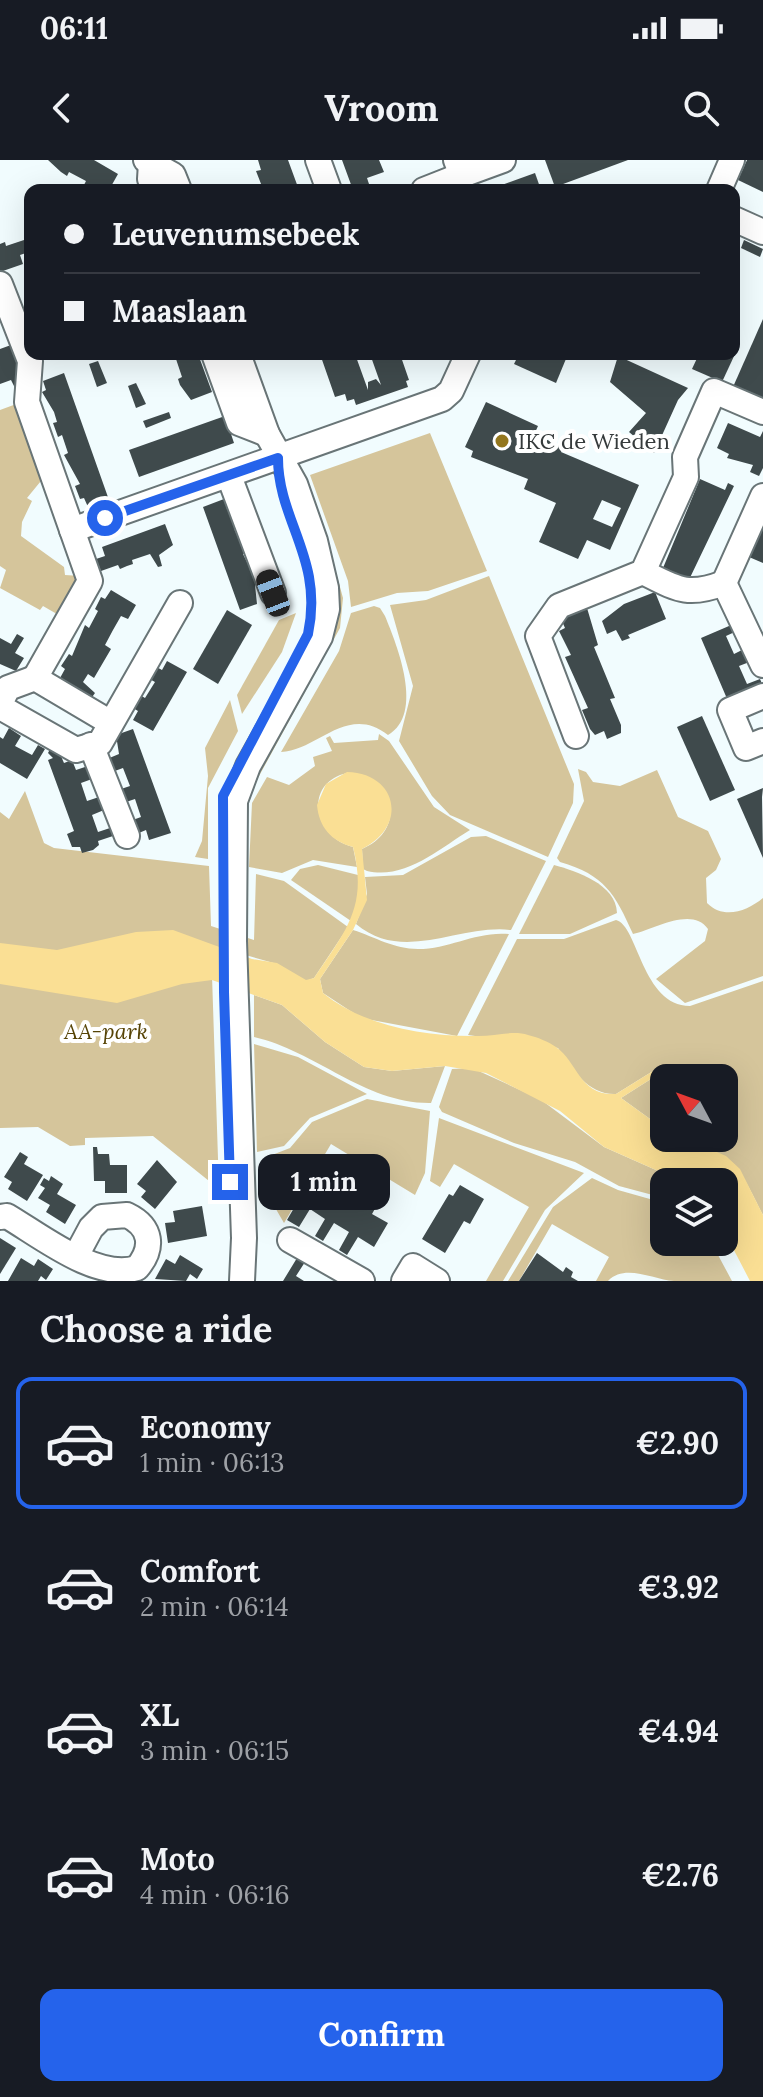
<!DOCTYPE html>
<meta charset="utf-8">
<style>
:root{--surface:#171b24;--page:#242831;--text:#f1f3f6;--muted:#9ea1a6;--line:#363941;--accent:#2563eb}
body{margin:0;font-family:Lora,serif;background:var(--page);color:var(--text);height:100vh;display:flex;flex-direction:column;font-size:30px;white-space:nowrap}
*{box-sizing:border-box;margin:0}
p{font-size:26px;color:var(--muted)}
.icon{flex:none;width:44px;height:44px;fill:none;stroke:currentColor;stroke-width:2;stroke-linecap:round;stroke-linejoin:round}
.map{position:relative;height:1121px;overflow:hidden}
.side{display:flex;flex-direction:column;background:var(--surface);flex:1}
.side>*{flex:none}
.top-card{position:absolute;left:24px;top:24px;width:716px;height:176px;border-radius:16px;box-shadow:0 8px 32px #0002;display:grid;align-content:center;height:176px;padding:0 40px;background:var(--surface)}
.needle{width:52px;rotate:311deg}
.controls{position:absolute;left:650px;top:904px;display:grid;gap:16px}
.controls a{display:grid;place-items:center;width:88px;height:88px;border-radius:16px;background:var(--surface);box-shadow:0 8px 32px #0002;font-size:40px}
.end{position:absolute;width:36px;height:36px;margin:-18px;border:10px solid #2563eb;background:#fff;box-shadow:0 0 0 4px #fff}
.from{border-radius:50%}
.bubble{position:absolute;height:56px;border-radius:16px;background:var(--surface);box-shadow:0 8px 32px #0002;font-size:26px;font-weight:700;line-height:56px;text-align:center}
.car{position:absolute;width:24px;height:48px;margin:-24px -12px;border-radius:10px;box-shadow:0 0 6px 2px #0007;background:linear-gradient(#222 24%,#8ab4d8 0 40%,#222 0 76%,#8ab4d8 0 86%,#222 0)}
.top-card b{display:flex;align-items:center;gap:28px;height:76px;font-size:30px}
.top-card b+b{border-top:2px solid var(--line)}
.top-card i{width:20px;height:20px;background:var(--text)}
ul{padding:0;list-style:none}
li{display:flex;align-items:center;gap:24px;height:132px;margin:0 16px 12px;padding:0 24px;border:4px solid transparent;border-radius:16px}
li div{flex:1}
li b{display:block;font-size:30px}
li em{font-style:normal;font-weight:700}
li.active{border-color:var(--accent)}
li>.icon{width:72px;height:72px;stroke-width:1.5}
h2{padding:0 40px;font-size:36px;line-height:96px}
.button{display:flex;gap:16px;margin-top:auto;padding:16px 40px}
.button a{flex:1;height:92px;border-radius:16px;background:var(--accent);color:#fff;font-size:32px;font-weight:700;line-height:92px;text-align:center}
.status{display:flex;justify-content:space-between;align-items:center;height:56px;padding:0 40px;background:var(--surface);direction:ltr}
.status svg{height:22px;fill:currentColor}
header{display:flex;justify-content:space-between;align-items:center;height:104px;padding:0 40px;background:var(--surface);font-size:36px;font-weight:700}
.map>svg:first-child{display:block}
.green{fill:#d5c59b}
.water{fill:#fadf94}
.building{fill:#3f4a4c;fill-rule:evenodd}
.lines{fill:none;stroke-linecap:round;stroke-linejoin:round}
.minor-casing{stroke:#697577;stroke-width:28}
.minor{stroke:#fff;stroke-width:24}
.route{stroke:#2563eb;stroke-width:10}
.poi-dot{fill:#93761d;stroke:#fff;stroke-width:3}
.labels{text-anchor:middle;dominant-baseline:central;stroke-width:8;stroke-linejoin:round;paint-order:stroke}
.poi-label{font-size:22px;fill:#353a3b;stroke:#fff;text-anchor:start}
.park-label{font-size:22px;font-style:italic;fill:#564305;stroke:#fff}
</style>
<div class="status"><b>06:11</b><svg viewBox="0 0 49 12"><path d="M0 12V9h3v3zM5 12V6h3v6zM10 12V3h3v9zM15 12V0h3v12zM26 1h20v11H26zM47 4h2v5h-2z"/></svg></div>
<header><svg class="icon" aria-label="back" viewBox="0 0 24 24"><path d="M15 5l-7 7 7 7"/></svg>Vroom<svg class="icon" aria-label="search" viewBox="0 0 24 24"><circle cx="10" cy="10" r="6"/><path d="M15 15l6 6"/></svg></header>
<div class="map">
<svg width="763" height="1121" viewBox="0 0 763 1121">
<rect width="100%" height="100%" fill="#f1fcfe"/>
<g class="green">
<path d="M19 243 45 316 27 338 32 341 22 362 21 376 64 407 65 415 81 416 62 457 43 446 40 450 0 428 6 410 0 406V250Z"/>
<path d="M430 273 487 411 428 431 397 433 351 447 348 421 310 315Z"/>
<path d="M331 394 343 438 340 468 253 627 262 597 323 489 328 395Z"/>
<path d="M489 416 574 624 573 643 548 697 450 655 432 636 399 581 413 526 390 445 426 440Z"/>
<path d="M374 446 380 448 385 456C397 485 425 554 388 575 347 543 317 591 281 592L339 491 351 453Z"/>
<path d="M296 453 282 492 242 554 237 535 279 460Z"/>
<path d="M230 540 238 571 208 628V699L195 697 202 681 208 616 205 588Z"/>
<path d="M379 574 389 581 434 647 470 670C439 689 405 720 367 711L363 709 362 689C408 670 395 613 347 613 303 623 313 677 353 687L357 707 313 700 282 713 249 707 252 643 267 617 289 625 315 606 313 597 332 591 326 578 330 576 334 583 378 580Z"/>
<path d="M578 609 586 612 593 622 620 626 657 610 678 657 708 671 721 699 716 710 706 718 707 743C724 760 747 751 763 738V816L685 843 656 819 705 781 708 769C692 746 655 769 633 774 615 734 605 715 560 702L557 698 584 641Z"/>
<path d="M25 631 44 683 54 688 209 706 211 766 254 780 256 714 284 721 348 767 314 818 306 821 277 804 211 785 219 1029 153 976 85 978V985L70 986 38 967 0 968V652L9 659Z"/>
<path d="M486 676 546 701 511 770C458 764 404 804 356 764L367 734 365 717 403 715 471 677Z"/>
<path d="M318 705 358 715V744L351 761 291 720 300 709Z"/>
<path d="M554 705C576 711 616 724 617 753L570 774H519Z"/>
<path d="M616 760C638 765 642 846 690 846L763 821V1055C738 1005 737 1000 685 978H724V945L728 942 724 918H664V969L621 938 662 912 661 906 616 934C588 935 572 909 558 888L468 875 517 779H564Z"/>
<path d="M353 770C375 777 394 789 418 789 450 789 476 771 509 774L457 876 361 858 323 833 320 819Z"/>
<path d="M254 835 282 845 325 882 364 907 392 911 445 906 431 943C365 944 316 891 254 877Z"/>
<path d="M254 884 298 897 367 934 310 958 284 986 257 992Z"/>
<path d="M472 908 540 939 604 987 683 1022H664V1038L619 1026 575 1002 514 983 442 952 439 947 452 909Z"/>
<path d="M367 939 430 951 425 1013 415 1035 331 984 284 1063 273 1044 272 995 290 988 312 962Z"/>
<path d="M439 958 584 1013 545 1050 503 1121H486L529 1047 454 1004 440 1027 430 1021Z"/>
<path d="M592 1018 618 1030 664 1043V1082H711L732 1121C713 1121 693 1121 674 1121 654 1120 625 1103 608 1121H596L609 1097 552 1064 519 1121H508L553 1047Z"/>
</g>
<path class="water" d="M347 612C397 613 409 666 362 689L367 740 353 770 320 819 323 833C365 867 427 877 479 876 494 876 514 870 528 875 537 877 549 882 556 887 578 902 579 936 616 934L661 906 672 908V913L662 912 621 938 664 969V978H685L726 996 740 1009 763 1055V1121H750L724 1071V1022H683L604 987 560 951 486 913 445 906 392 911 364 907 325 882 282 845 212 820 182 824 117 843 0 824V783L57 790 136 772 173 770 252 799 277 803 306 820 314 818C346 770 368 747 353 687 331 681 319 667 317 645L326 624Z"/>
<g class="building">
<path d="M48 0H94L118 14 109 30H93L84 25 86 21 69 12 67 16 61 12Z"/>
<path d="M258 0H288L299 30 263 29 256 11 261 10Z"/>
<path d="M342 0H379L384 12 367 18 371 30H353Z"/>
<path d="M545 0H628L555 27Z"/>
<path d="M747 0H763V32L738 20Z"/>
<path d="M535 13 541 30H488Z"/>
<path d="M24 80 29 92 20 95 23 104 0 112V84L5 82 6 86Z"/>
<path d="M744 80 763 89 760 97 741 88Z"/>
<path d="M763 159V237L762 240 733 227Z"/>
<path d="M11 185 23 225 15 228 11 220 0 224V189Z"/>
<path d="M169 194H198L212 232 191 240 180 225 178 219 182 217 176 199 172 200Z"/>
<path d="M320 194H355L368 230V222L376 219 381 225 370 194H400L409 220 406 221 408 227 356 245 354 239 347 241 345 234 335 237Z"/>
<path d="M519 194H568L556 223 514 204Z"/>
<path d="M699 194H735L722 222 692 209Z"/>
<path d="M618 196 688 228 678 240 654 293 629 272 646 253 610 222Z"/>
<path d="M98 201 107 223 97 227 89 204Z"/>
<path d="M64 213 109 340 88 347 84 338 80 339 75 326 80 324 64 295 68 293 62 275 58 277 53 263 57 262 54 252 42 232 46 230 43 221Z"/>
<path d="M136 223 146 244 136 248 128 226Z"/>
<path d="M486 242 538 266 533 277 542 281 543 278 563 287 561 292 639 325 610 390 587 380 578 399 539 382 556 343 524 329 528 319 471 297 473 291 465 287ZM602 340 621 348 612 367 593 359Z"/>
<path d="M169 252 171 258 146 268 143 261Z"/>
<path d="M225 256 234 283 139 317 129 290Z"/>
<path d="M728 263 760 277 763 271V308L759 316 750 312 753 305 727 298 729 294 717 288Z"/>
<path d="M700 319 725 330 728 323 734 326 686 426 668 418 671 412 663 408Z"/>
<path d="M224 339 227 349 231 347 235 371 248 392 243 394 247 402 259 423 255 425 257 444 240 450 203 347Z"/>
<path d="M165 364 173 385 159 395 162 406 158 407 150 394 132 400 133 404 127 406 120 409 118 405 101 411 96 399 105 396 102 387Z"/>
<path d="M763 366V403L749 397Z"/>
<path d="M111 430 136 445 128 459 121 456 113 470 105 485 111 489 94 518 88 514 83 522 95 533 90 540 60 518 65 509 61 506 69 494 72 496 85 465 89 468 98 451 95 449 101 437 105 439Z"/>
<path d="M655 432 666 459 628 475 630 478 622 481 616 470 607 474 602 461 624 444Z"/>
<path d="M587 448 598 485 594 487 615 538 610 539 621 565V573L607 579 604 571 595 575 590 569 582 550 588 548 565 497 571 495 559 471 565 468 561 459Z"/>
<path d="M227 450 252 465 218 524 193 509Z"/>
<path d="M736 463 739 470 726 476 734 494 746 488 752 501 739 506 747 524 760 519 763 526 728 541 701 478Z"/>
<path d="M17 474 24 478 15 493 24 498 16 511 0 504V478L11 484Z"/>
<path d="M167 501 187 512 153 571 133 560 138 551 128 545 135 532 145 538 155 522 144 516 151 504 162 510Z"/>
<path d="M702 556 735 630 710 641 677 567Z"/>
<path d="M9 568 21 576 15 586 32 595 38 585 45 589 27 619 0 603V577L3 579Z"/>
<path d="M133 569 171 673 149 680 146 670 134 675 130 661 141 657 135 639 123 643 118 630 130 626 123 608 112 612 107 599 119 594 116 575Z"/>
<path d="M51 587 60 594 64 603 72 600 76 610 88 606 92 619 81 623 87 641 99 637 104 650 92 655 98 672 110 668 113 676 98 681 99 685 93 690 82 693 80 687H72L67 674 74 671 48 600 53 598 48 593Z"/>
<path d="M763 628 762 637 763 698 737 639Z"/>
<path d="M93 987H97L98 994H109L110 1005H127V1033H105V1021H94Z"/>
<path d="M20 992 28 997 24 1004 43 1015 27 1041 8 1029 12 1022 4 1017Z"/>
<path d="M157 1000 177 1022 155 1049 141 1037 146 1031 137 1024Z"/>
<path d="M316 1010 329 1018 324 1026 339 1035 349 1019 357 1023 348 1040 363 1049 368 1040 377 1045 372 1054 388 1063 374 1087 358 1077 347 1095 339 1090 349 1072 334 1063 323 1081 315 1076 325 1059 310 1049 299 1067 287 1060Z"/>
<path d="M51 1016 63 1024 57 1034 76 1045 65 1064 46 1052 50 1045 38 1038 45 1028 40 1025 44 1018 49 1021Z"/>
<path d="M460 1025 484 1039 470 1064 464 1061 445 1093 422 1079 449 1034 453 1036Z"/>
<path d="M202 1046 207 1076 168 1083 165 1063 175 1062 173 1051Z"/>
<path d="M0 1078 16 1088 0 1114Z"/>
<path d="M537 1093 563 1112 566 1107 573 1112 571 1117 578 1121H519Z"/>
<path d="M180 1095 203 1109 197 1119 190 1114 186 1121 155 1119 166 1099 175 1104Z"/>
<path d="M21 1098 34 1106 38 1099 53 1109 46 1120 41 1116 38 1121H8Z"/>
<path d="M297 1098 305 1102 296 1116 304 1121H283Z"/>
</g>
<g class="lines">
<defs>
<g id="minor">
<path d="M146 0 173 15 179 30"/>
<path d="M318 0 329 30"/>
<path d="M456 0 462 15 503 0"/>
<path d="M151 3 150 19 154 30"/>
<path d="M424 30 462 15"/>
<path d="M719 30 732 0"/>
<path d="M734 59 763 72"/>
<path d="M0 124 30 201 27 242 90 421 35 518"/>
<path d="M214 194 239 263 267 274"/>
<path d="M238 194 267 274 295 324 315 381 326 428 327 449 320 477 248 606 235 641 234 781 244 1078 242 1121"/>
<path d="M229 316 273 433"/>
<path d="M72 370 442 239 451 231 468 194"/>
<path d="M643 412C677 429 687 437 724 423"/>
<path d="M724 423 763 336"/>
<path d="M724 423 763 505"/>
<path d="M763 536 730 550 746 588 763 581"/>
<path d="M0 543 8 528 35 518 111 563"/>
<path d="M0 547 76 590 100 583 180 443"/>
<path d="M576 576 538 476 559 446 643 412 686 317 685 297 714 231 763 252"/>
<path d="M91 585 127 676"/>
<path d="M0 1057 7 1056C41 1076 97 1121 137 1108 154 1088 152 1067 127 1055L102 1057 91 1068 76 1096"/>
<path d="M290 1080 362 1121"/>
<path d="M404 1121 413 1106 437 1121"/>
</g>
</defs>
<use href="#minor" class="minor-casing"/>
<use href="#minor" class="minor"/>
</g>
<g class="lines">
<path class="route" d="M105 358 278 298C278 361 324 399 308 474L223 636 224 832 230 1022"/>
</g>
<circle class="poi-dot" cx="502" cy="281" r="8"/>
<g class="labels">
<g class="poi-label">
<text x="518" y="281">IKC de Wieden</text>
</g>
<g class="park-label">
<text x="106" y="871">AA-park</text>
</g>
</g>
</svg>
<div class="controls">
<a><svg class="needle" viewBox="-14 -14 28 28"><path d="M0-13l5 13h-10z" fill="#e53935"/><path d="M0 13l5-13h-10z" fill="#9ea1a6"/></svg></a>
<a><svg class="icon" aria-label="layers" viewBox="0 0 24 24"><path d="M12 4l9 5-9 5-9-5zM3 14l9 5 9-5"/></svg></a>
</div>
<i class="end from" style="left:105px;top:358px"></i>
<i class="end" style="left:230px;top:1022px"></i>
<div class="bubble" style="left:258px;top:994px;width:132px">1 min</div>
<i class="car" style="left:273px;top:433px;rotate:339deg"></i>
<div class="top-card">
<b><i class="from"></i>Leuvenumsebeek</b>
<b><i></i>Maaslaan</b>
</div>
</div>
<section class="side">
<h2>Choose a ride</h2>
<ul>
<li class="active"><svg class="icon" aria-label="car" viewBox="0 0 24 24"><path d="M5 17H2v-5l4-1 3-4h7l3 4 3 1v5h-3M9 17h6M6 11h13"/><circle cx="7" cy="17" r="2"/><circle cx="17" cy="17" r="2"/></svg><div><b>Economy</b><p>1 min · 06:13</p></div><em>€2.90</em></li>
<li><svg class="icon" aria-label="car" viewBox="0 0 24 24"><path d="M5 17H2v-5l4-1 3-4h7l3 4 3 1v5h-3M9 17h6M6 11h13"/><circle cx="7" cy="17" r="2"/><circle cx="17" cy="17" r="2"/></svg><div><b>Comfort</b><p>2 min · 06:14</p></div><em>€3.92</em></li>
<li><svg class="icon" aria-label="car" viewBox="0 0 24 24"><path d="M5 17H2v-5l4-1 3-4h7l3 4 3 1v5h-3M9 17h6M6 11h13"/><circle cx="7" cy="17" r="2"/><circle cx="17" cy="17" r="2"/></svg><div><b>XL</b><p>3 min · 06:15</p></div><em>€4.94</em></li>
<li><svg class="icon" aria-label="car" viewBox="0 0 24 24"><path d="M5 17H2v-5l4-1 3-4h7l3 4 3 1v5h-3M9 17h6M6 11h13"/><circle cx="7" cy="17" r="2"/><circle cx="17" cy="17" r="2"/></svg><div><b>Moto</b><p>4 min · 06:16</p></div><em>€2.76</em></li>
</ul>
<div class="button"><a>Confirm</a></div>
</section>
